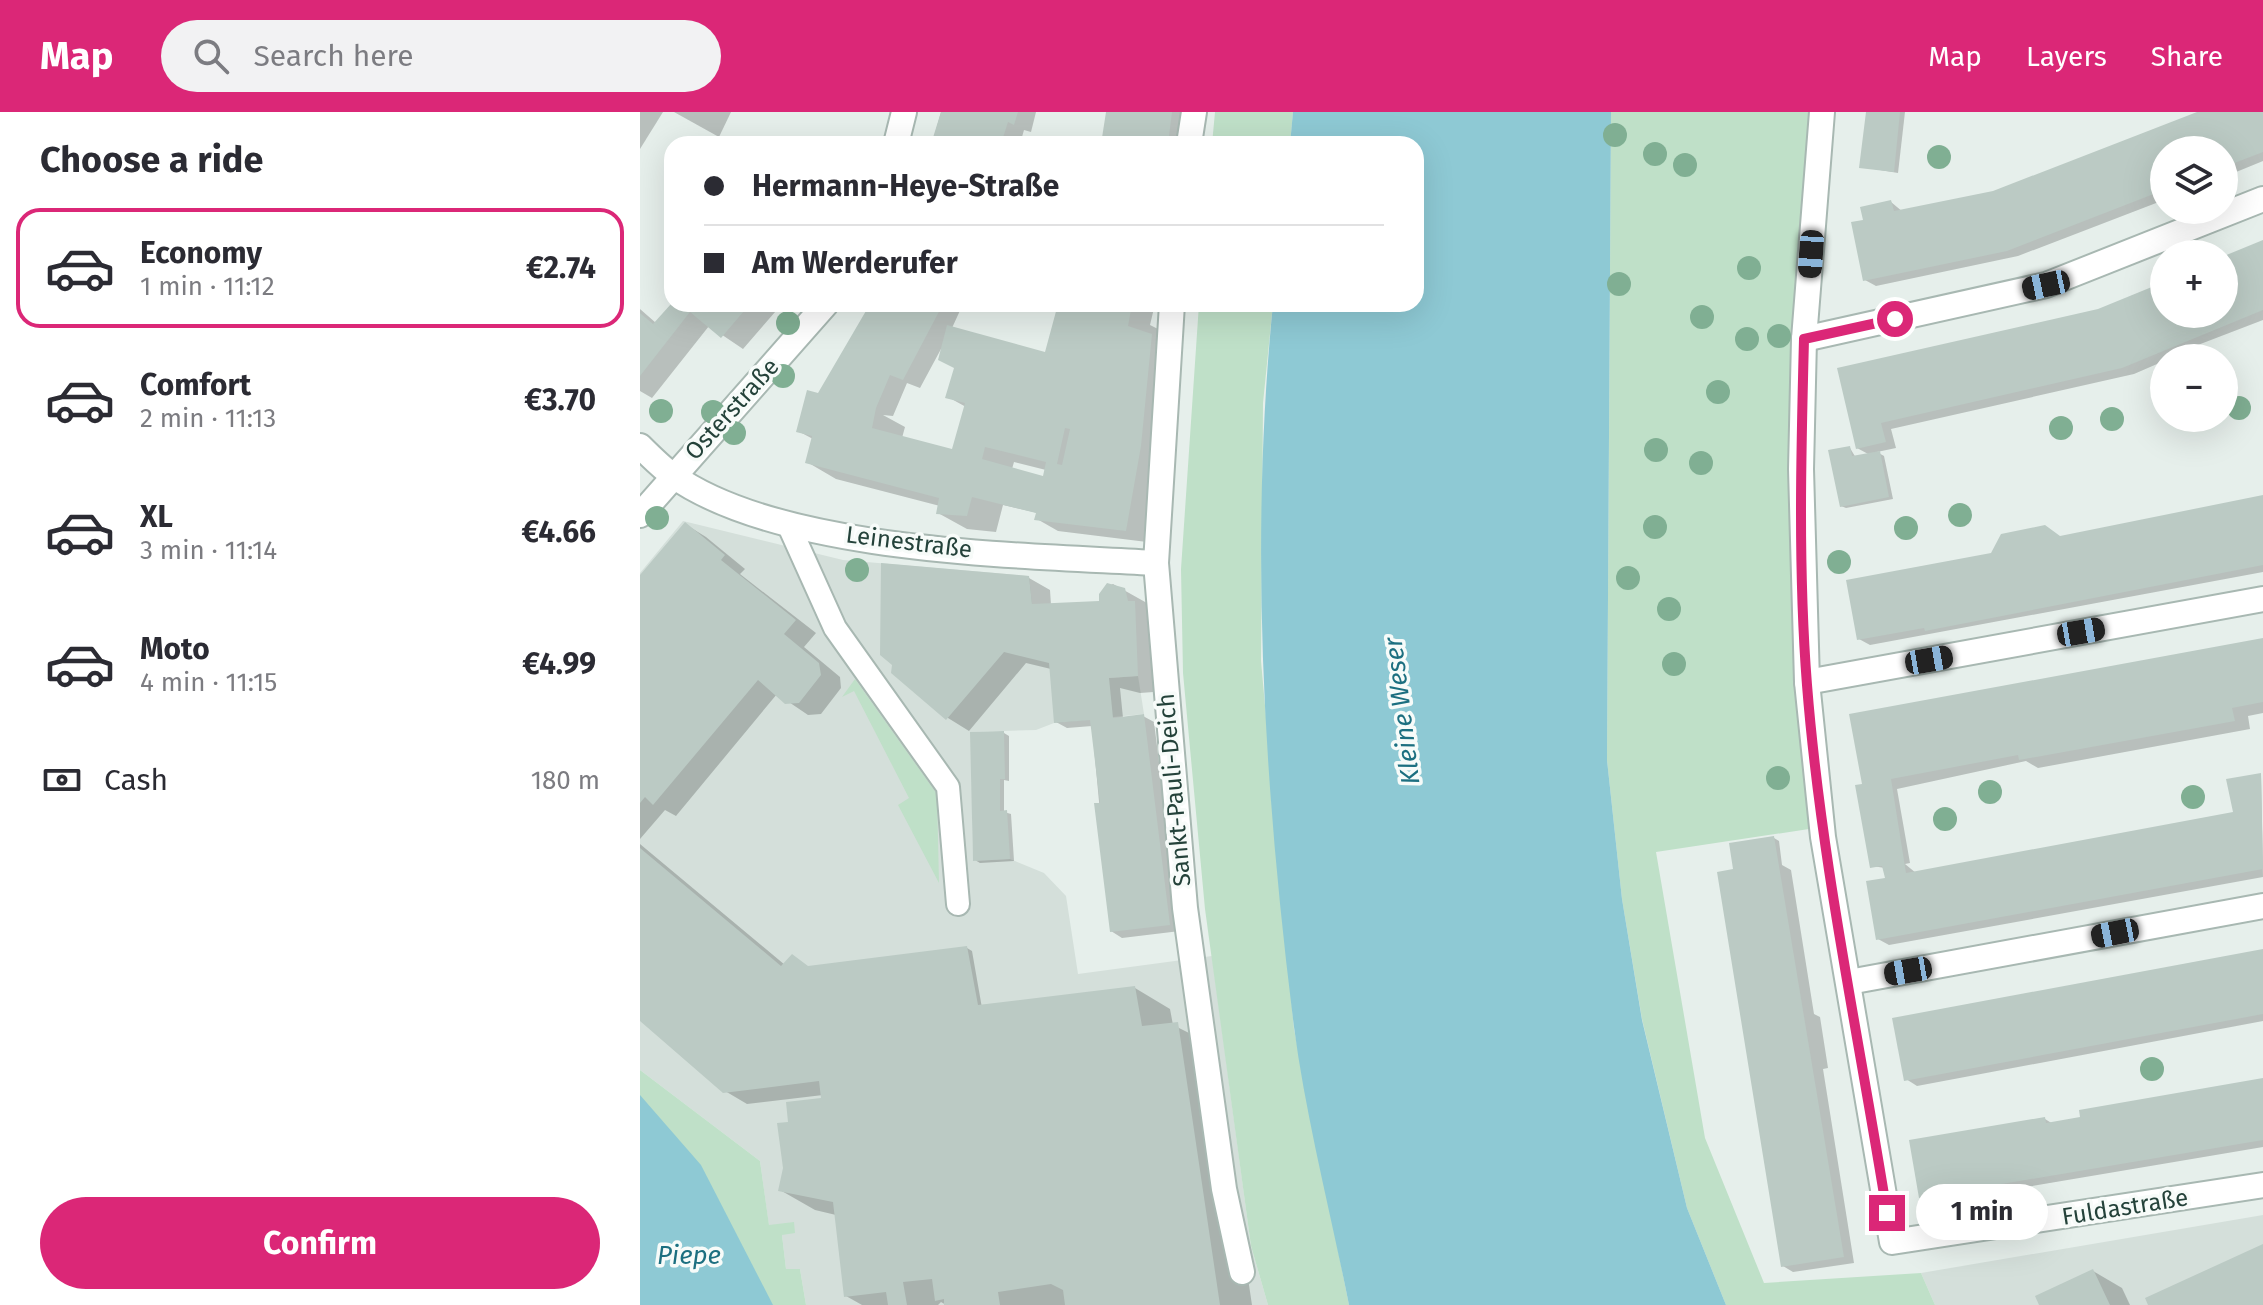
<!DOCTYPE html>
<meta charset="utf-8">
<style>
:root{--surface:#fff;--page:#f2f2f3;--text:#2b2b33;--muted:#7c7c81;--line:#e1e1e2;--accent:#db2777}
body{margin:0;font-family:"Fira Sans",sans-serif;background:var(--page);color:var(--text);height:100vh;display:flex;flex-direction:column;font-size:30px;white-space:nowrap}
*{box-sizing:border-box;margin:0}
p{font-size:26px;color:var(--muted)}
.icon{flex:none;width:44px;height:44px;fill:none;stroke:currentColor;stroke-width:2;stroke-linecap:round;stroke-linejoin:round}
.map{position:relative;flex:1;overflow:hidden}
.details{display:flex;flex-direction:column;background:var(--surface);width:640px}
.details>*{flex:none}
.guide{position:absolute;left:24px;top:24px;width:760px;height:176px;border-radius:24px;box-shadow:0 8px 32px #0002;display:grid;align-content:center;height:176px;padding:0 40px;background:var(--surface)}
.buttons{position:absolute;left:1510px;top:24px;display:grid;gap:16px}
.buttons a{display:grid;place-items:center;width:88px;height:88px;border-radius:50%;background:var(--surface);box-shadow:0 8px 32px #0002;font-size:40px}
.end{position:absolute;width:36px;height:36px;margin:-18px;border:10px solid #db2777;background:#fff;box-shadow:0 0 0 4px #fff}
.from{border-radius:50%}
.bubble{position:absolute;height:56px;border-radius:28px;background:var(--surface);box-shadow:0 8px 32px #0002;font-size:26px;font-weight:700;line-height:56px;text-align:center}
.car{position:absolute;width:24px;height:48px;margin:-24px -12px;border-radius:10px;box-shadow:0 0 6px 2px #0007;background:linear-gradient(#222 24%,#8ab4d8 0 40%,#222 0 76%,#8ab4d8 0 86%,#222 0)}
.guide b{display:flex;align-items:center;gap:28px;height:76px;font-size:30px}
.guide b+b{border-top:2px solid var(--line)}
.guide i{width:20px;height:20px;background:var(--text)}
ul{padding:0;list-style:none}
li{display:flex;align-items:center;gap:24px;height:120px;margin:0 16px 12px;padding:0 24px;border:4px solid transparent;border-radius:24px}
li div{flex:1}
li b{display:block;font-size:30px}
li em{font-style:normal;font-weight:700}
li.selected{border-color:var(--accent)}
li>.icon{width:72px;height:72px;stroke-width:1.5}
h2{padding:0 40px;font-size:36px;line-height:96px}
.pay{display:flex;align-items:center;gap:20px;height:88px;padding:0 40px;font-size:30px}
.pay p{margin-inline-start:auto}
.primary-button{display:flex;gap:16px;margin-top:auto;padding:16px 40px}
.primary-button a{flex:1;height:92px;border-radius:48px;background:var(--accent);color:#fff;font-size:32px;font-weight:700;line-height:92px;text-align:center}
header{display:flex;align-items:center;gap:48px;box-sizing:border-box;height:112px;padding:0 40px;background:var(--accent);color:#fff}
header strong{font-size:38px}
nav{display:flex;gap:44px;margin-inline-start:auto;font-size:28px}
.search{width:560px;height:72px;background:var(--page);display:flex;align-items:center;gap:20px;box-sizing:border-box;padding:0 28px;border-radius:44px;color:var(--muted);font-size:30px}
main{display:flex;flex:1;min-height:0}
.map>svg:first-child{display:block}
.built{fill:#d4dfda}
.green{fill:#bfe0c8}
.water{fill:#8ec9d4}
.shadow{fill:#0003;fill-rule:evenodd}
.building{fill:#bbcac4;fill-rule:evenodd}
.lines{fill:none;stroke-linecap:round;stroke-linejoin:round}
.lane-casing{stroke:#a8b8b2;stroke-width:26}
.street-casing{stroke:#a8b8b2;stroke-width:28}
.lane{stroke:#fff;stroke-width:22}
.street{stroke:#fff;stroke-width:24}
.tree{fill:#80af93}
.route{stroke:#db2777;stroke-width:10}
.labels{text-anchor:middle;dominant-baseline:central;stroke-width:7;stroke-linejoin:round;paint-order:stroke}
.street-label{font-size:24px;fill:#24423a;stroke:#f7fbf9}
.water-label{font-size:26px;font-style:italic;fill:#1c6f80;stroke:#f7fbf9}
</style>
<header>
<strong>Map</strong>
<div class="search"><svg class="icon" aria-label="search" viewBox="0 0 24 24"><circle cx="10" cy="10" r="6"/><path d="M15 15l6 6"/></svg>Search here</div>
<nav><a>Map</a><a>Layers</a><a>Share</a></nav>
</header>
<main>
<section class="details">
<h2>Choose a ride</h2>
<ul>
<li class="selected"><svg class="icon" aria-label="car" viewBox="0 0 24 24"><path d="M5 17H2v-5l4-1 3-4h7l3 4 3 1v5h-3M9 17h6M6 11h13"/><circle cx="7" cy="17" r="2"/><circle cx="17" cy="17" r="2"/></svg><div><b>Economy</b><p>1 min · 11:12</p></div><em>€2.74</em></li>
<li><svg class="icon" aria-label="car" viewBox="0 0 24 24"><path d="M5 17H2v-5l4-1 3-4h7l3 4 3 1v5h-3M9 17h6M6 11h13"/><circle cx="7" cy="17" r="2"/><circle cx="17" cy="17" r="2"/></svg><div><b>Comfort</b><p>2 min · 11:13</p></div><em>€3.70</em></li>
<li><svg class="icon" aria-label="car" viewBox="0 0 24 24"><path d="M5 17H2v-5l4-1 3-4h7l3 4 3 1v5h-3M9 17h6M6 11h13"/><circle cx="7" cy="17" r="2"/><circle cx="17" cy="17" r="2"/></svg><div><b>XL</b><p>3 min · 11:14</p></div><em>€4.66</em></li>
<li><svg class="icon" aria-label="car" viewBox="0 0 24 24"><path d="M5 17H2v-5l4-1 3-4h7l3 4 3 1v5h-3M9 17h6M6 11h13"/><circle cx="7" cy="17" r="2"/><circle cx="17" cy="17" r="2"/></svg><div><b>Moto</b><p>4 min · 11:15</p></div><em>€4.99</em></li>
</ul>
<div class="pay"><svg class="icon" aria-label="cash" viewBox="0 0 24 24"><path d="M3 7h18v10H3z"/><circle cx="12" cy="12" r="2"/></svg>Cash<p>180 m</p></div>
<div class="primary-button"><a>Confirm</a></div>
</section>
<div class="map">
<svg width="1623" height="1193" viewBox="0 0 1623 1193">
<rect width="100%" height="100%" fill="#e6efeb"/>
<g class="built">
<path d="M43 409 203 448 389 464 392 492 469 566 498 564 504 602 414 611 396 618 331 620 333 749 370 747 404 761 426 784 438 862 572 844 611 1134 628 1193H166L160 1157H146L142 1123 154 1111 129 1114 120 1049 0 958V461Z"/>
<path d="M1623 1103V1193H1295L1281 1161Z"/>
</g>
<g class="green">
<path d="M575 0H653L650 32H572Z"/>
<path d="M971 0H1182L1164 227 1182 715 1016 740 1065 1026 1124 1171 1281 1161 1295 1193H1086L1047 1096 1002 907 982 787 967 648Z"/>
<path d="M559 192H633L623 291 621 549 654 917 709 1193H628L611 1134 565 797 543 561 541 457Z"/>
<path d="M215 567 297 682 299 771 258 693 269 686 214 579 202 585Z"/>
<path d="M0 958 120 1049 129 1113 154 1110 155 1121 142 1123 146 1157H160L166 1193H0Z"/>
</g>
<g class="water">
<path d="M653 0H971L967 648 982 787 1002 908 1047 1096 1086 1193H709C691 1102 666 1006 654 915 624 676 609 431 633 192H776V32H650Z"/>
<path d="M0 983 61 1053 133 1193H0Z"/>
</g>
<g class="shadow">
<path d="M0 0H23L0 37Z"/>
<path d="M34 0H91L79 25Z"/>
<path d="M301 0H396L391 20 384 18 380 32H292Z"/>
<path d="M468 0H554L550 32H463Z"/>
<path d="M1228 0H1265L1258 61 1222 55Z"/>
<path d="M1562 0H1623V49L1584 65V38H1524V88L1378 144 1236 174 1225 168V109L1251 90 1263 100 1354 81Z"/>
<path d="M1623 131V208L1524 246V249L1494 262 1251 317 1256 336 1237 340 1244 344 1253 387 1206 396 1201 394 1210 336 1216 346 1230 343 1217 336 1199 258 1458 199 1524 172V202H1584V147Z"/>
<path d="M33 192H142L103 237 69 214 12 286 0 279V197L16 211Z"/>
<path d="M231 192H323L312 216 407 242 420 192H515L510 213 518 217 517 227 540 240 507 430 418 419 397 407 398 401 363 393 356 420 327 417 298 401 300 394 196 367 167 350 173 327 158 319ZM301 237 316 256 308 285 326 295 314 340 262 326 265 315 243 303 253 304 267 271 280 276ZM374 350 406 358 405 366 372 357Z"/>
<path d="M1623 385V460L1230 533 1219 527 1352 443Z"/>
<path d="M45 412 66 425 105 457 100 462 176 521 164 535 200 565 201 576 181 602 168 603 137 582 36 704 25 698 0 727V466Z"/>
<path d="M389 466 410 478 411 493 461 491 464 476 473 472 514 495 527 579 500 581 480 576 483 606 503 604 514 610 540 819 482 826 471 819 452 614 427 616 416 610 411 557 386 551 329 619 308 606 254 560Z"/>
<path d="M1623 528V601L1608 604 1610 617 1398 656 1386 649 1257 677 1270 751 1265 752 1276 761 1595 702 1621 663 1623 765 1249 833 1238 827 1247 768 1245 756 1232 754 1218 675Z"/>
<path d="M364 621 369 624V669L364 668V700L371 702 374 749 340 751 335 748Z"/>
<path d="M1134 726 1139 729 1142 753 1151 758 1174 902 1180 905 1188 956 1183 957 1214 1151 1153 1160 1143 1154 1099 758Z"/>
<path d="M0 732 145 853 169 856 327 836 332 839 342 896 495 876 530 897 533 913 573 933 612 1193H306L301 1190 298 1193H222L206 1184 196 1103 175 1098 140 1078 151 1012 183 988V983L107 992 85 979 0 907Z"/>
<path d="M1623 839V909L1277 974 1266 967Z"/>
<path d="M1623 968V1035L1292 1091 1281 1085 1405 1007 1413 1012Z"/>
<path d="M1453 1159 1482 1176 1490 1193H1401Z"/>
</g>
<g class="building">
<path d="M301 0H378L374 13 368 10 361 32H291Z"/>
<path d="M466 0H532L528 32H461Z"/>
<path d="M1226 0H1260L1254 60 1219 56Z"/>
<path d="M1557 0H1623V40L1584 55V38H1524V78L1367 139 1223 169 1211 110 1223 108 1220 95 1251 88 1254 99 1353 79Z"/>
<path d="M1623 128V198L1482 256 1241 311 1246 330 1216 337 1197 256 1458 197 1524 170V202H1584V144Z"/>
<path d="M31 192H110L81 226 50 200 0 264V201L13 212Z"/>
<path d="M230 192H303L263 268 250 263 236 296 232 316 312 337 325 291 305 286 314 256 298 248 307 213 405 240 418 192H492L488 214 512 222 501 334 486 419 394 408 396 401 332 385 327 404 296 402 299 386 165 351 172 324 156 320 167 278 178 281ZM425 316 430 317 422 353 417 352ZM345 335 406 350 403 364 342 347Z"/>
<path d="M1210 334 1212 344 1240 339 1249 385 1200 395 1188 338Z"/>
<path d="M1623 383V453L1285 519 1284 516 1217 528 1206 468 1351 441 1361 422 1405 413 1420 424Z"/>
<path d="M45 410 85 443 81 448 156 508 144 522 179 551 181 563 159 591 145 592 118 568 13 693 5 685 0 691V463Z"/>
<path d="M241 451 389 464 392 492 459 489V482L467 471 485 476 488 489H495L498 564 469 566 473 606 504 602 530 813 470 820 454 691H460L450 608 414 611 409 551 364 540 306 608 251 561 252 553 240 543Z"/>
<path d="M1623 526V590L1592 596 1595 609 1379 648 1378 643 1251 667 1266 761 1593 700 1586 667 1621 661 1623 757 1236 828 1226 769 1245 766 1242 754 1230 756 1215 673 1222 672 1209 602Z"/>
<path d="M364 619 365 667H360V699L367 698 370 747 333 749 330 620Z"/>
<path d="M1134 724 1204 1145 1141 1155 1077 760 1093 757 1089 731Z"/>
<path d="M0 736 141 854 152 842 168 854 327 834 338 893 495 874 502 914 538 910 580 1193H425L423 1178 411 1172 358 1180 360 1193H304V1187L295 1189 292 1167 263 1170 267 1193H248L246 1180 204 1185 193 1090 138 1079 143 1056 137 1011 148 1010 146 990 181 986 179 969 83 981 0 909Z"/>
<path d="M1623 837V902L1264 969 1252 906Z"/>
<path d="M1623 966V1028L1279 1086 1269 1028 1405 1005 1406 1011 1440 1005 1439 998Z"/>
<path d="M1623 1132V1193H1508L1505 1186Z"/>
<path d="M1453 1157 1470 1193H1399L1395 1184Z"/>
</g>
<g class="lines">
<defs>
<path id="lane" d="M149 414 195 516 308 675 318 792"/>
<g id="street">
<path d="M1182 0 1164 227 1161 357 1167 570 1183 725 1252 1130 1623 1073"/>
<path d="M256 32 264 0"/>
<path d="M549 32 554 0"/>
<path d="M532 192 516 451 545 796 584 1077 602 1160"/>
<path d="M1164 227 1406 173 1623 87"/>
<path d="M0 334C10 344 21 355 32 363 141 441 382 443 516 451"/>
<path d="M0 403 186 192"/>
<path d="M1167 570 1623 487"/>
<path d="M1209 870 1623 794"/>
</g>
</defs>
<use href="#lane" class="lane-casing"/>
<use href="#street" class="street-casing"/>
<use href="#lane" class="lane"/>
<use href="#street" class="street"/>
</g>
<g class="tree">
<circle cx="975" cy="23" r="12"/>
<circle cx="1015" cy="42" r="12"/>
<circle cx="1299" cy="45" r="12"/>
<circle cx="1045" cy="53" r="12"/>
<circle cx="1109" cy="156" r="12"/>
<circle cx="979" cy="172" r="12"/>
<circle cx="1062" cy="205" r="12"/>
<circle cx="148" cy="211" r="12"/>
<circle cx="1139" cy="224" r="12"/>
<circle cx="1107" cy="227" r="12"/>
<circle cx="143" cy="264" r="12"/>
<circle cx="1078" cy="280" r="12"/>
<circle cx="1599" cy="296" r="12"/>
<circle cx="21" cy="299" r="12"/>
<circle cx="73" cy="300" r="12"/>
<circle cx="1472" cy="307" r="12"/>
<circle cx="1421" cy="316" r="12"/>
<circle cx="94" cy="321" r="12"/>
<circle cx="1016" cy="338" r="12"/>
<circle cx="1061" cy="351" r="12"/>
<circle cx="1320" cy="403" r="12"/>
<circle cx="17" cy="406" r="12"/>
<circle cx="1015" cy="415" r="12"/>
<circle cx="1266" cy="416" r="12"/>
<circle cx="1199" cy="450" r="12"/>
<circle cx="217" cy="458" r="12"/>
<circle cx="988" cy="466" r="12"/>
<circle cx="1029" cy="497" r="12"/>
<circle cx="1034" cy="552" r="12"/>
<circle cx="1138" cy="666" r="12"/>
<circle cx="1350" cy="680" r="12"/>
<circle cx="1553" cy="685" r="12"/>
<circle cx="1305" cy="707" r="12"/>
<circle cx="1512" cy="957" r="12"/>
</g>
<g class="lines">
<path class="route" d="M1247 1101C1219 925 1181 750 1167 573 1158 458 1161 341 1164 227L1255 207"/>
</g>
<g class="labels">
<g class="street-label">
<text transform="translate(92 297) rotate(-48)">Osterstraße</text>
<text transform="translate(269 430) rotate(7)">Leinestraße</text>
<text transform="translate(534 678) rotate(-95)">Sankt-Pauli-Deich</text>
<text transform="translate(1485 1095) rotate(-9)">Fuldastraße</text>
</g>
<g class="water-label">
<text transform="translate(762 599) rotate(-97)">Kleine Weser</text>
<text x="49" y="1143">Piepe</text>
</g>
</g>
</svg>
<div class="buttons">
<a><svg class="icon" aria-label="layers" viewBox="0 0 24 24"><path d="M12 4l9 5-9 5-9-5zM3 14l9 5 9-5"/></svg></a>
<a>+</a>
<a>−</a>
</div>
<i class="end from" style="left:1255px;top:207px"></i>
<i class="end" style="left:1247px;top:1101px"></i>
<div class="bubble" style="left:1276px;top:1072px;width:132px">1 min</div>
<i class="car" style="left:1171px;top:142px;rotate:184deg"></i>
<i class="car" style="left:1406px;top:173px;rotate:258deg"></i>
<i class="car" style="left:1441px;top:520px;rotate:80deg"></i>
<i class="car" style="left:1289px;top:548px;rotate:80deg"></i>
<i class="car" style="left:1475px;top:821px;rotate:259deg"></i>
<i class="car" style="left:1268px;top:859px;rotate:260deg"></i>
<div class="guide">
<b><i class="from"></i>Hermann-Heye-Straße</b>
<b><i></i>Am Werderufer</b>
</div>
</div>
</main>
